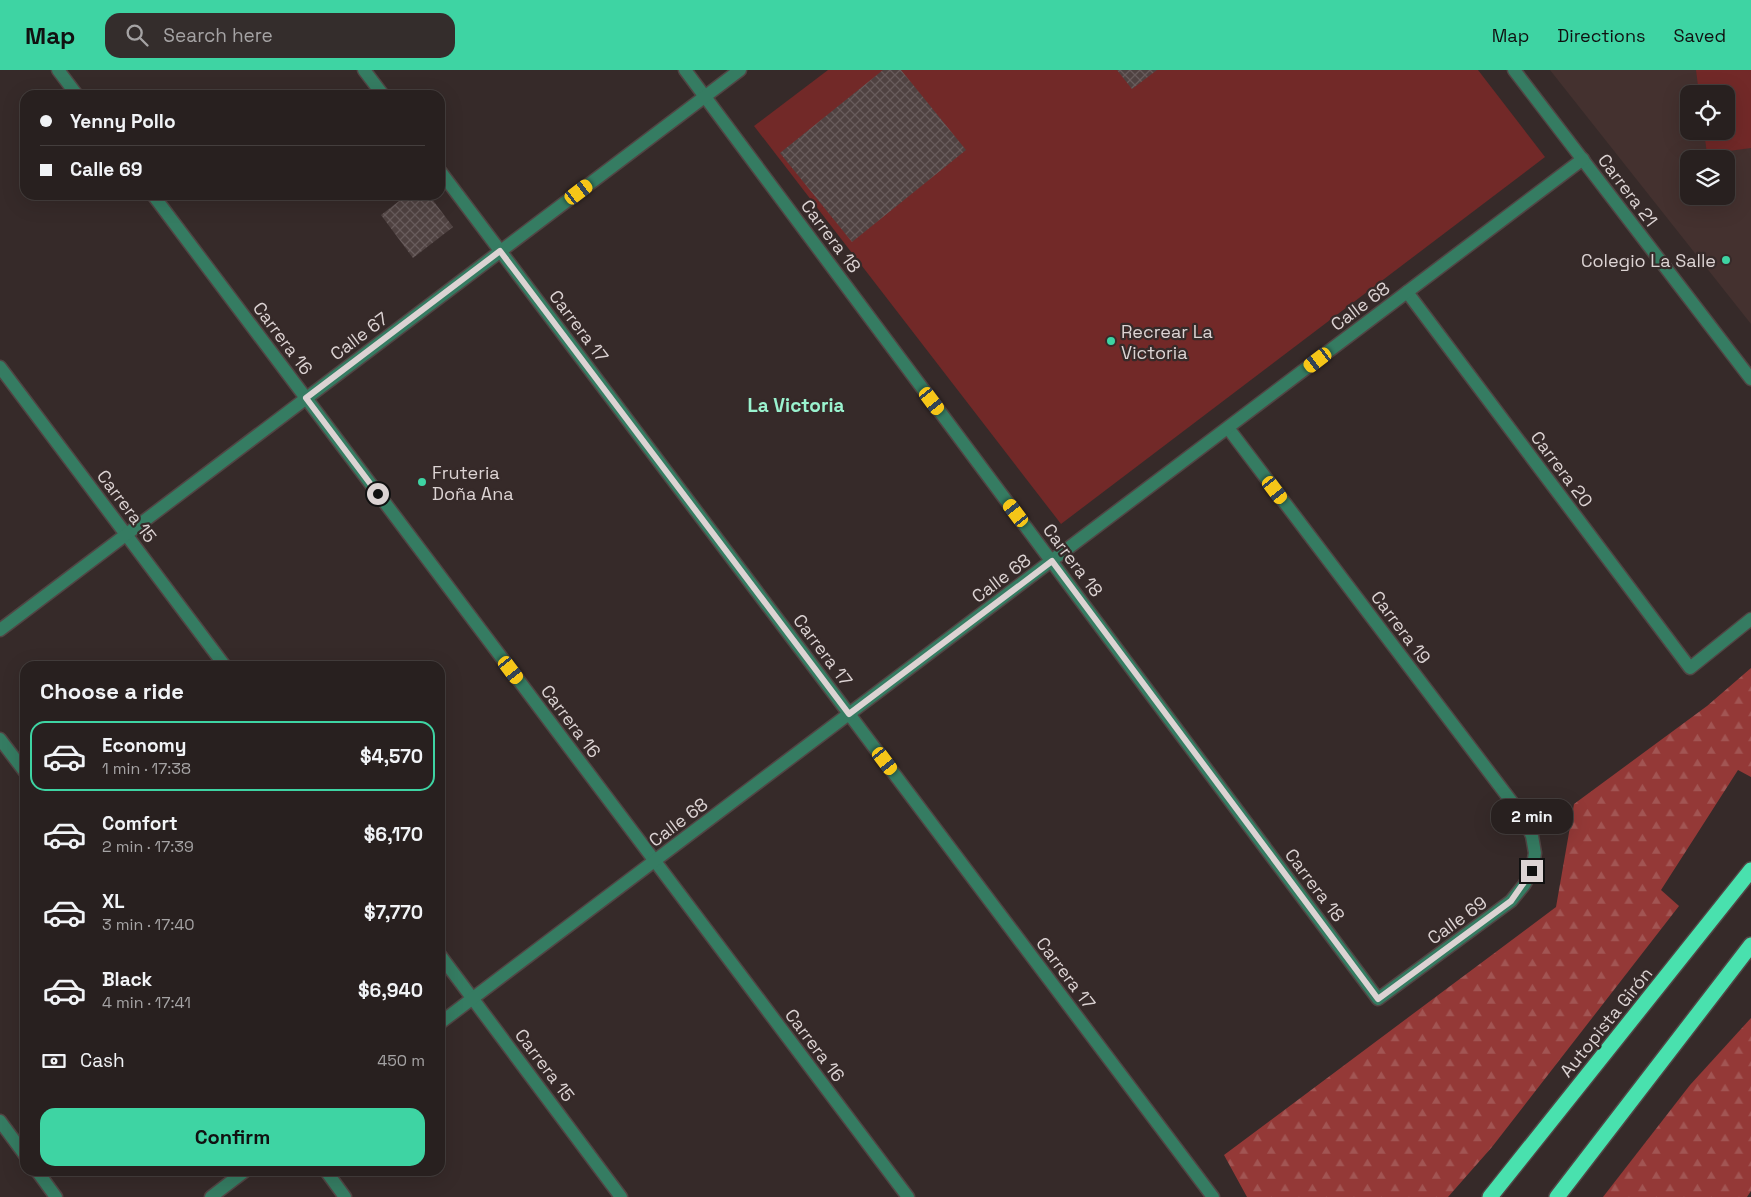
<!DOCTYPE html>
<meta charset="utf-8">
<style>
:root{--surface:#28201f;--page:#342d2c;--text:#f1f3f6;--muted:#a5a3a4;--line:#443e3d;--accent:#3ed4a3}
body{margin:0;font-family:"Space Grotesk",sans-serif;background:var(--page);color:var(--text);height:100vh;display:flex;flex-direction:column;font-size:19px;white-space:nowrap}
*{box-sizing:border-box;margin:0}
p{font-size:16px;color:var(--muted)}
.icon{flex:none;width:28px;height:28px;fill:none;stroke:currentColor;stroke-width:2;stroke-linecap:round;stroke-linejoin:round}
.map{position:relative;flex:1;overflow:hidden}
.panel{position:absolute;left:20px;top:591px;width:425px;height:515px;display:flex;flex-direction:column;background:var(--surface);border-radius:15px;box-shadow:0 5px 20px #0002,0 0 0 1px var(--line)}
.panel>*{flex:none}
.banner{position:absolute;left:20px;top:20px;width:425px;height:110px;border-radius:15px;box-shadow:0 5px 20px #0002,0 0 0 1px var(--line);display:grid;align-content:center;height:110px;padding:0 20px;background:var(--surface)}
.controls{position:absolute;left:1680px;top:15px;display:grid;gap:10px}
.controls a{display:grid;place-items:center;width:55px;height:55px;border-radius:10px;background:var(--surface);box-shadow:0 5px 20px #0002,0 0 0 1px var(--line);font-size:25px}
.end{position:absolute;width:22px;height:22px;margin:-11px;border:6px solid #dcd3d3;background:#111;box-shadow:0 0 0 2px #111}
.from{border-radius:50%}
.bubble{position:absolute;height:35px;border-radius:15px;background:var(--surface);box-shadow:0 5px 20px #0002,0 0 0 1px var(--line);font-size:16px;font-weight:700;line-height:35px;text-align:center}
.car{position:absolute;width:15px;height:30px;margin:-15px -8px;border-radius:6px;box-shadow:0 0 4px 1px #0007;background:linear-gradient(#f5c518 24%,#345 0 40%,#f5c518 0 76%,#345 0 86%,#f5c518 0)}
.banner b{display:flex;align-items:center;gap:18px;height:48px;font-size:19px}
.banner b+b{border-top:1px solid var(--line)}
.banner i{width:12px;height:12px;background:var(--text)}
ul{padding:0;list-style:none}
li{display:flex;align-items:center;gap:15px;height:70px;margin:0 10px 8px;padding:0 10px;border:2px solid transparent;border-radius:15px}
li div{flex:1}
li b{display:block;font-size:19px}
li em{font-style:normal;font-weight:700}
li.on{border-color:var(--accent)}
li>.icon{width:45px;height:45px;stroke-width:1.5}
h2{padding:0 20px;font-size:22px;line-height:60px}
.pay{display:flex;align-items:center;gap:12px;height:55px;padding:0 20px;font-size:19px}
.pay p{margin-inline-start:auto}
.primary-button{display:flex;gap:10px;margin-top:auto;padding:10px 20px}
.primary-button a{flex:1;height:58px;border-radius:15px;background:var(--accent);color:#111;font-size:20px;font-weight:700;line-height:58px;text-align:center}
header{display:flex;align-items:center;gap:30px;box-sizing:border-box;height:70px;padding:0 25px;background:var(--accent);color:#111}
header strong{font-size:24px}
nav{display:flex;gap:28px;margin-inline-start:auto;font-size:18px}
.search{width:350px;height:45px;background:var(--page);display:flex;align-items:center;gap:12px;box-sizing:border-box;padding:0 18px;border-radius:15px;color:var(--muted);font-size:19px}
.map>svg:first-child{display:block}
.built{fill:#44312f;fill-rule:evenodd}
.forest{fill:url(#forest-firs)}
.pitch{fill:#722928}
.building{fill:url(#building-cross-hatch)}
.lines{fill:none;stroke-linecap:round;stroke-linejoin:round}
.minor-casing{stroke:#514544;stroke-width:15}
.highway-casing{stroke:#514544;stroke-width:18}
.minor{stroke:#357c62;stroke-width:12}
.highway{stroke:#49e1ae;stroke-width:15}
.route{stroke:#dcd3d3;stroke-width:6}
.poi-dot{fill:#3ed4a3;stroke:#362a29;stroke-width:2}
.labels{text-anchor:middle;dominant-baseline:central;stroke-width:4.5;stroke-linejoin:round;paint-order:stroke}
.street-label{font-size:18px;fill:#dcd3d3;stroke:#362a29}
.poi-label{font-size:18px;fill:#dcd3d3;stroke:#362a29;text-anchor:start}
.neighbourhood-label{font-size:19px;font-weight:bold;fill:#9af3cf;stroke:#362a29}
</style>
<header>
<strong>Map</strong>
<div class="search"><svg class="icon" aria-label="search" viewBox="0 0 24 24"><circle cx="10" cy="10" r="6"/><path d="M15 15l6 6"/></svg>Search here</div>
<nav><a>Map</a><a>Directions</a><a>Saved</a></nav>
</header>
<div class="map">
<svg width="1751" height="1127" viewBox="0 0 1751 1127">
<defs>
<pattern id="forest-firs" width="22" height="20" patternUnits="userSpaceOnUse" patternTransform="scale(1.25)"><rect width="22" height="20" fill="#943937"/><path d="M5 1l3.5 6h-7zM16 11l3.5 6h-7z" fill="#a25553"/></pattern>
<pattern id="building-cross-hatch" width="8" height="8" patternUnits="userSpaceOnUse" patternTransform="scale(1.25)"><rect width="8" height="8" fill="#4f4241"/><path d="M0 0l8 8M0 8l8-8" fill="none" stroke="#685c5c"/></pattern>
</defs>
<rect width="100%" height="100%" fill="#362a29"/>
<path class="built" d="M1550 0H1751V254ZM1689 24H1726V61H1689ZM1689 89H1726V126H1689Z"/>
<g class="forest">
<path d="M1751 598V707L1738 700 1661 820 1679 836 1492 1077 1448 1127H1247L1224 1085 1556 837 1574 734 1707 636Z"/>
<path d="M1751 948V1121L1747 1127H1603L1690 1015Z"/>
</g>
<g class="pitch">
<path d="M828 0H1478L1545 87 1061 454 754 56Z"/>
<path d="M1696 0H1751V78L1707 84 1704 61H1726V24H1699Z"/>
</g>
<g class="building">
<path d="M883 0H901L966 80 852 172 780 83Z"/>
<path d="M1117 0H1157L1132 19Z"/>
<path d="M407 125H429L453 157 413 188 381 145Z"/>
</g>
<g class="lines">
<defs>
<g id="minor">
<path d="M58 0 77 25"/>
<path d="M364 0 383 25"/>
<path d="M685 0 1378 929 1511 831 1524 815 1532 801 1535 783 1532 766 1524 748 1228 358"/>
<path d="M1514 0 1751 309"/>
<path d="M440 101 1213 1127"/>
<path d="M153 125 908 1127"/>
<path d="M1407 222 1690 598 1751 549"/>
<path d="M0 297 225 596"/>
<path d="M0 560 740 0"/>
<path d="M0 669 25 702"/>
<path d="M440 885 621 1127"/>
<path d="M440 953 1583 89"/>
<path d="M0 1051 25 1085"/>
<path d="M37 1101 56 1127"/>
<path d="M326 1101 345 1127"/>
<path d="M211 1127 245 1101"/>
</g>
<g id="highway">
<path d="M1490 1127 1751 800"/>
<path d="M1557 1127 1751 875"/>
</g>
</defs>
<use href="#minor" class="minor-casing"/>
<use href="#highway" class="highway-casing"/>
<use href="#minor" class="minor"/>
<use href="#highway" class="highway"/>
</g>
<g class="lines">
<path class="route" d="M378 424 306 328 500 181 849 644 1052 491 1378 929 1511 831 1532 801"/>
</g>
<g class="poi-dot">
<circle cx="1726" cy="190" r="5"/>
<circle cx="1111" cy="271" r="5"/>
<circle cx="422" cy="412" r="5"/>
</g>
<g class="labels">
<g class="street-label">
<text transform="translate(1628 120) rotate(53)">Carrera 21</text>
<text transform="translate(831 166) rotate(53)">Carrera 18</text>
<text transform="translate(1360 236) rotate(-37)">Calle 68</text>
<text transform="translate(579 256) rotate(53)">Carrera 17</text>
<text transform="translate(359 266) rotate(-37)">Calle 67</text>
<text transform="translate(283 268) rotate(53)">Carrera 16</text>
<text transform="translate(1562 399) rotate(53)">Carrera 20</text>
<text transform="translate(127 436) rotate(53)">Carrera 15</text>
<text transform="translate(1073 490) rotate(53)">Carrera 18</text>
<text transform="translate(1001 508) rotate(-37)">Calle 68</text>
<text transform="translate(1401 557) rotate(53)">Carrera 19</text>
<text transform="translate(823 580) rotate(53)">Carrera 17</text>
<text transform="translate(571 651) rotate(53)">Carrera 16</text>
<text transform="translate(678 752) rotate(-37)">Calle 68</text>
<text transform="translate(1315 815) rotate(53)">Carrera 18</text>
<text transform="translate(1457 850) rotate(-36)">Calle 69</text>
<text transform="translate(1066 903) rotate(53)">Carrera 17</text>
<text transform="translate(1606 952) rotate(-51)">Autopista Girón</text>
<text transform="translate(815 975) rotate(53)">Carrera 16</text>
<text transform="translate(545 995) rotate(53)">Carrera 15</text>
</g>
<g class="poi-label">
<text x="1716" y="190" text-anchor="end">Colegio La Salle</text>
<text x="1121" y="261">Recrear La<tspan x="1121" dy="21">Victoria</tspan></text>
<text x="432" y="402">Fruteria<tspan x="432" dy="21">Doña Ana</tspan></text>
</g>
<g class="neighbourhood-label">
<text x="796" y="335">La Victoria</text>
</g>
</g>
</svg>
<div class="controls">
<a><svg class="icon" aria-label="locate" viewBox="0 0 24 24"><circle cx="12" cy="12" r="6"/><path d="M12 2v4M12 18v4M2 12h4M18 12h4"/></svg></a>
<a><svg class="icon" aria-label="layers" viewBox="0 0 24 24"><path d="M12 4l9 5-9 5-9-5zM3 14l9 5 9-5"/></svg></a>
</div>
<i class="end from" style="left:378px;top:424px"></i>
<i class="end" style="left:1532px;top:801px"></i>
<div class="bubble" style="left:1491px;top:729px;width:82px">2 min</div>
<i class="car" style="left:579px;top:122px;rotate:53deg"></i>
<i class="car" style="left:1318px;top:290px;rotate:233deg"></i>
<i class="car" style="left:932px;top:331px;rotate:143deg"></i>
<i class="car" style="left:1275px;top:420px;rotate:143deg"></i>
<i class="car" style="left:1016px;top:443px;rotate:323deg"></i>
<i class="car" style="left:511px;top:600px;rotate:143deg"></i>
<i class="car" style="left:885px;top:691px;rotate:143deg"></i>
<div class="banner">
<b><i class="from"></i>Yenny Pollo</b>
<b><i></i>Calle 69</b>
</div>
<section class="panel">
<h2>Choose a ride</h2>
<ul>
<li class="on"><svg class="icon" aria-label="car" viewBox="0 0 24 24"><path d="M5 17H2v-5l4-1 3-4h7l3 4 3 1v5h-3M9 17h6M6 11h13"/><circle cx="7" cy="17" r="2"/><circle cx="17" cy="17" r="2"/></svg><div><b>Economy</b><p>1 min · 17:38</p></div><em>$4,570</em></li>
<li><svg class="icon" aria-label="car" viewBox="0 0 24 24"><path d="M5 17H2v-5l4-1 3-4h7l3 4 3 1v5h-3M9 17h6M6 11h13"/><circle cx="7" cy="17" r="2"/><circle cx="17" cy="17" r="2"/></svg><div><b>Comfort</b><p>2 min · 17:39</p></div><em>$6,170</em></li>
<li><svg class="icon" aria-label="car" viewBox="0 0 24 24"><path d="M5 17H2v-5l4-1 3-4h7l3 4 3 1v5h-3M9 17h6M6 11h13"/><circle cx="7" cy="17" r="2"/><circle cx="17" cy="17" r="2"/></svg><div><b>XL</b><p>3 min · 17:40</p></div><em>$7,770</em></li>
<li><svg class="icon" aria-label="car" viewBox="0 0 24 24"><path d="M5 17H2v-5l4-1 3-4h7l3 4 3 1v5h-3M9 17h6M6 11h13"/><circle cx="7" cy="17" r="2"/><circle cx="17" cy="17" r="2"/></svg><div><b>Black</b><p>4 min · 17:41</p></div><em>$6,940</em></li>
</ul>
<div class="pay"><svg class="icon" aria-label="cash" viewBox="0 0 24 24"><path d="M3 7h18v10H3z"/><circle cx="12" cy="12" r="2"/></svg>Cash<p>450 m</p></div>
<div class="primary-button"><a>Confirm</a></div>
</section>
</div>
